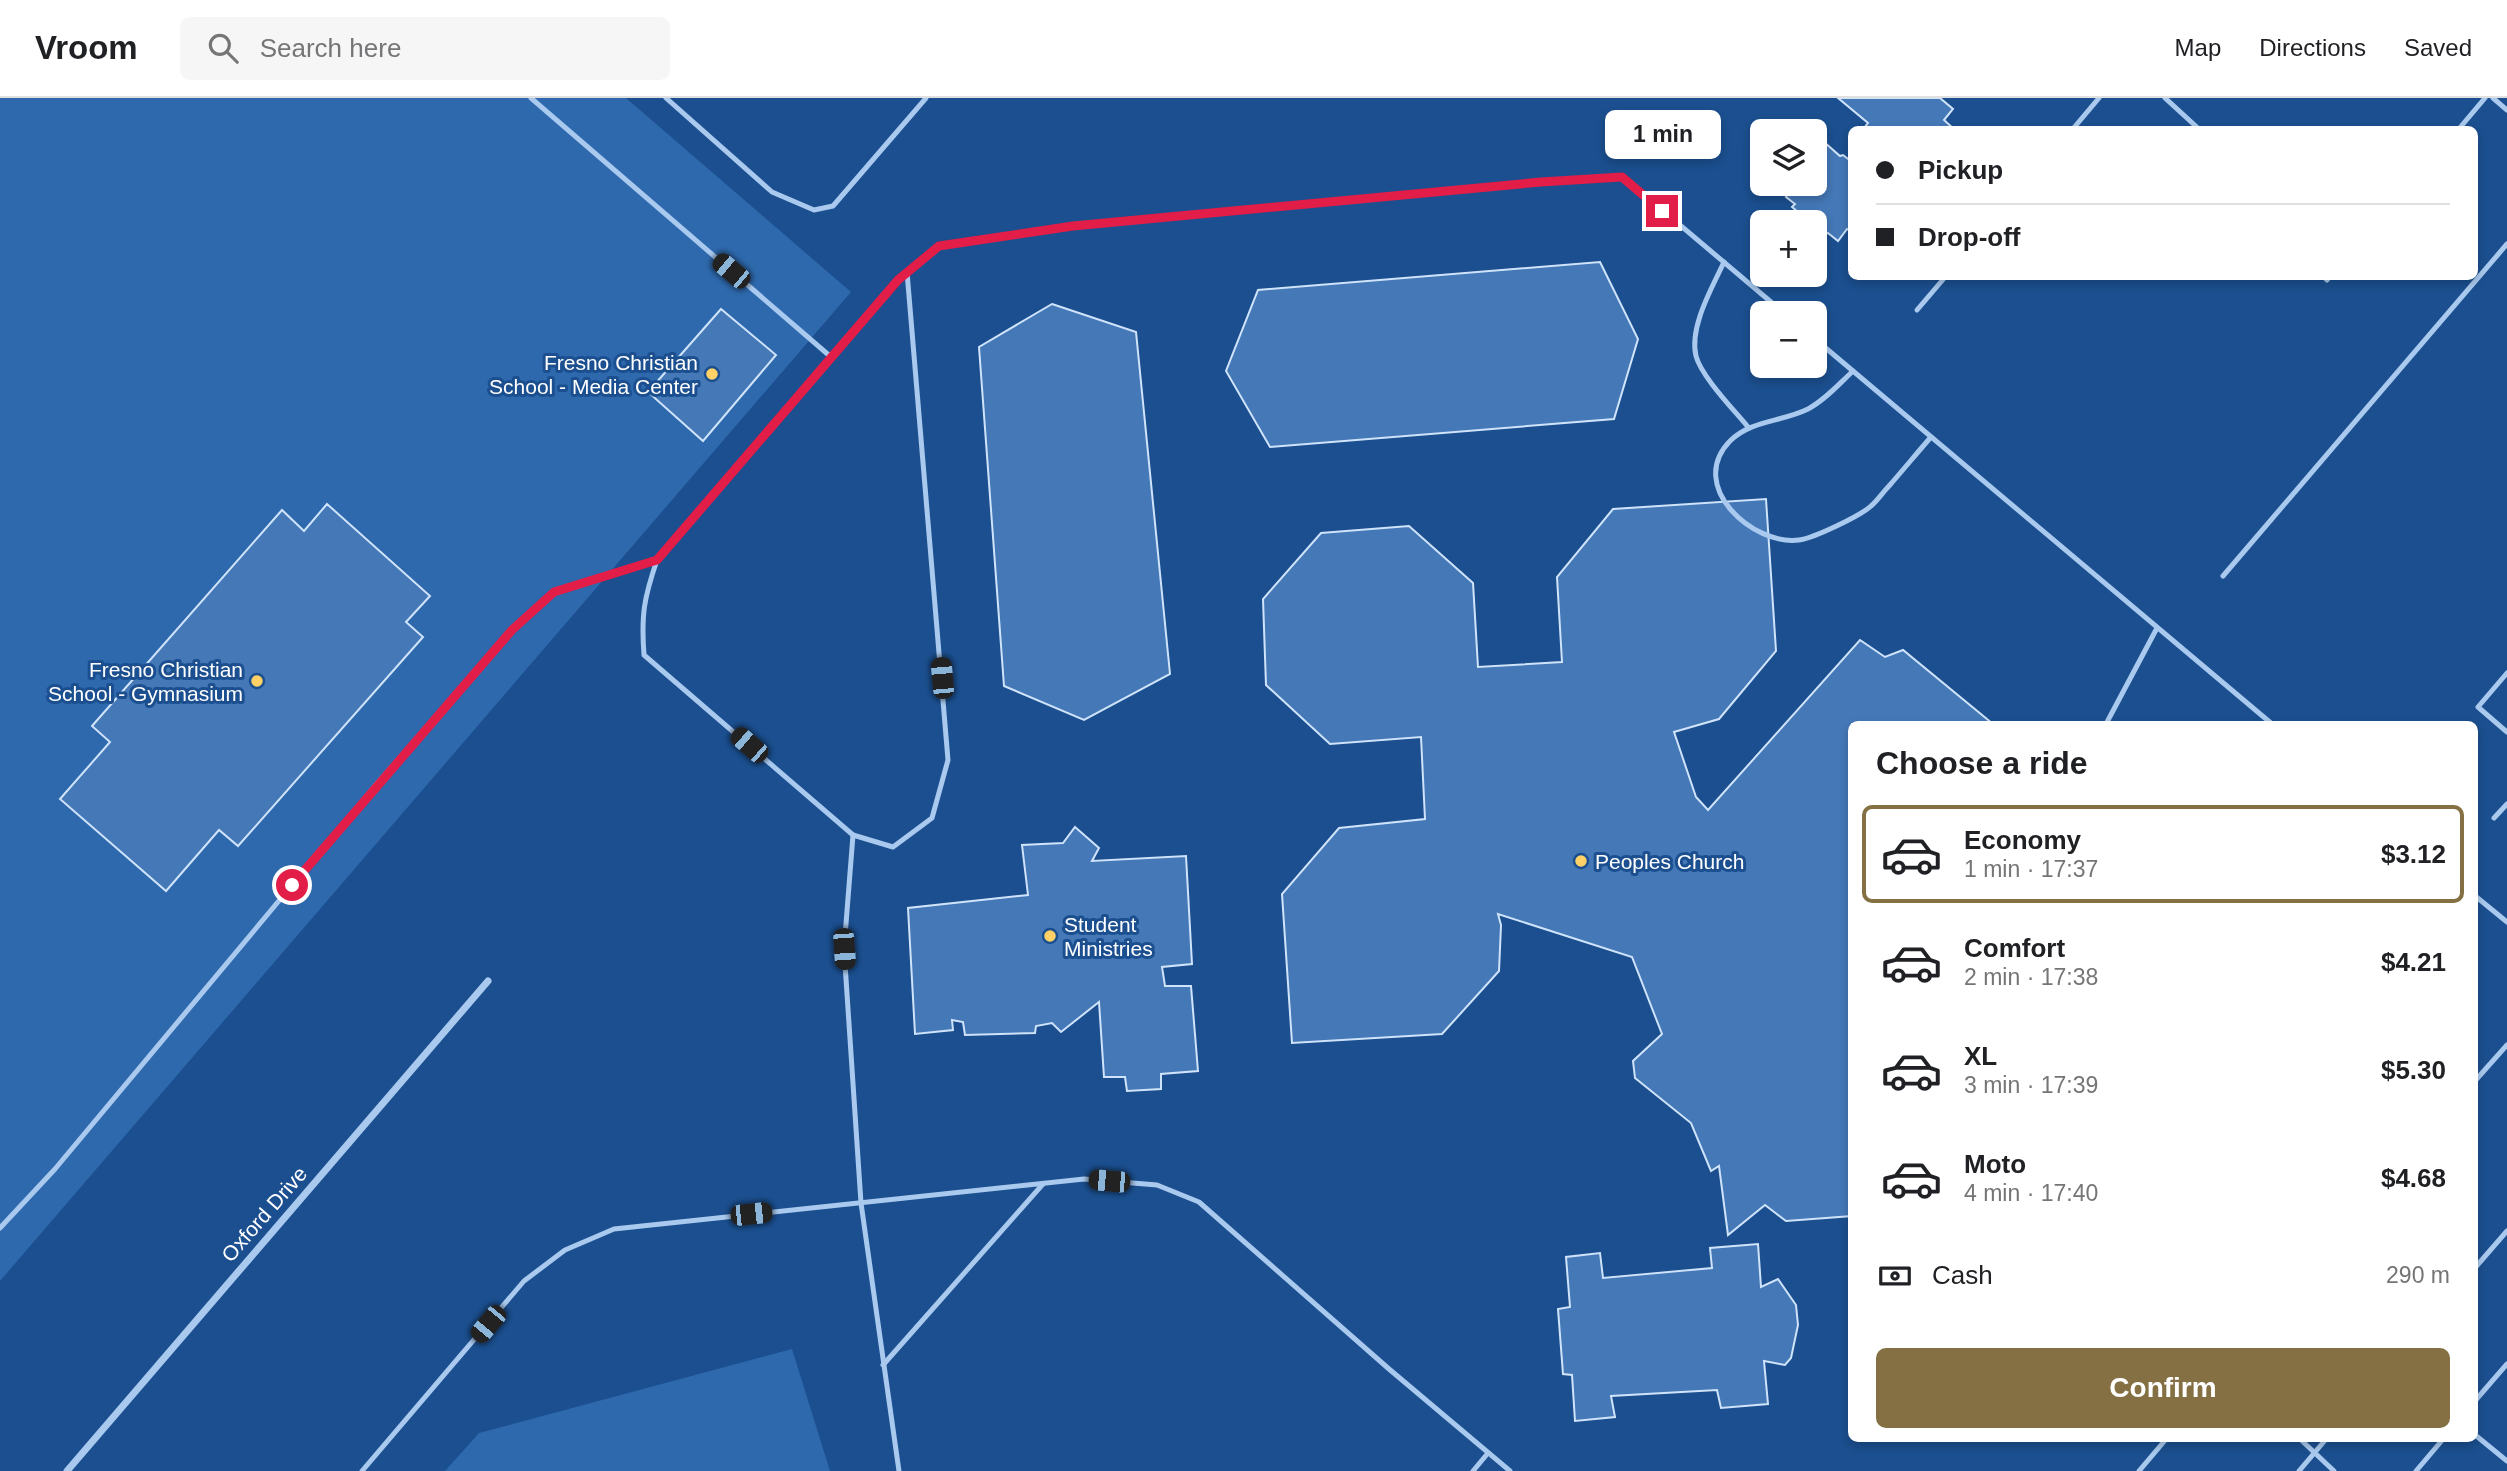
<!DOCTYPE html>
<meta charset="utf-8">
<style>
:root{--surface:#fff;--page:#f6f6f6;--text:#202124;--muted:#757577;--line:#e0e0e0;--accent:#847042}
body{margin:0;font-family:Arial,sans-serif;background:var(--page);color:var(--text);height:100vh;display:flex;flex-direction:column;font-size:26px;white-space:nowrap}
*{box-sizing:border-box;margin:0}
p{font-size:23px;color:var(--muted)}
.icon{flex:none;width:38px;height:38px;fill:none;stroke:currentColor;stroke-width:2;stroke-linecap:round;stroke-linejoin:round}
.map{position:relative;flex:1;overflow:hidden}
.drawer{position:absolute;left:1848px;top:623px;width:630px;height:721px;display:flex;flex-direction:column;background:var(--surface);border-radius:10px;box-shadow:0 4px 10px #0003}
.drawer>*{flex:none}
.hud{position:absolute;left:1848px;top:28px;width:630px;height:154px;border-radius:10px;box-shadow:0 4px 10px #0003;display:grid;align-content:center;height:154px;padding:0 28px;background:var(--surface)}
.tools{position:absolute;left:1750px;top:21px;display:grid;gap:14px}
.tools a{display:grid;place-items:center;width:77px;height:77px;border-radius:10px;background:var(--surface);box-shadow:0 4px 10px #0003;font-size:35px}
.end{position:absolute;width:32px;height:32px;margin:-16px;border:9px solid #e11d48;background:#fff;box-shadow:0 0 0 4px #fff}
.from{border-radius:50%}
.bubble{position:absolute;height:49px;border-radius:10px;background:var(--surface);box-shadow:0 4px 10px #0003;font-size:23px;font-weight:700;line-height:49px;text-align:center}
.car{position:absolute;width:21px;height:42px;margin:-21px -10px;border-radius:9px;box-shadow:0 0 5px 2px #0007;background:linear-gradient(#222 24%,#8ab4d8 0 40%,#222 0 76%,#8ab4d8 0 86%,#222 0)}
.hud b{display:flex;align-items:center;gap:24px;height:66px;font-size:26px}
.hud b+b{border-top:2px solid var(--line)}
.hud i{width:18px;height:18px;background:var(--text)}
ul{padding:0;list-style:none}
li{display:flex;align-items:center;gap:21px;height:98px;margin:0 14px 10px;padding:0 14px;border:4px solid transparent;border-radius:10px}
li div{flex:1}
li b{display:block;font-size:26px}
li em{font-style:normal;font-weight:700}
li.on{border-color:var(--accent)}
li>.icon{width:63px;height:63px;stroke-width:1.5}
h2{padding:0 28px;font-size:32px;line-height:84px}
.pay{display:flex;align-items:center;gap:18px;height:77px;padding:0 28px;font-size:26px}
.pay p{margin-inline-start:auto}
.action{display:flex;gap:14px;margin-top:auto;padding:14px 28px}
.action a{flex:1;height:80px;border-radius:10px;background:var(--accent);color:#fff;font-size:28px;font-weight:700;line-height:80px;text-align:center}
header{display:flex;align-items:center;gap:42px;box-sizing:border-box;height:98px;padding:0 35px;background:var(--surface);border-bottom:2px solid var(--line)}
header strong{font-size:33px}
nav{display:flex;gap:38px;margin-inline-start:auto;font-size:24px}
.search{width:490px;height:63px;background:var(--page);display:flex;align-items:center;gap:18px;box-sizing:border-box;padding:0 24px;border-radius:10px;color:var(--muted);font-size:26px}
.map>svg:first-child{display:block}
.green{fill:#2e69ad}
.building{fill:#4478b7;stroke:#cfe3fa;stroke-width:2}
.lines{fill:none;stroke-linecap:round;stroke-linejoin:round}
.service{stroke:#a9c9ee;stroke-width:5}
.minor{stroke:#a9c9ee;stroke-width:7}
.route{stroke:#e11d48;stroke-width:9}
.poi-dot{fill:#ffd166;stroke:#1b4f8f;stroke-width:2.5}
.labels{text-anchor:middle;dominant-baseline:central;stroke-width:6;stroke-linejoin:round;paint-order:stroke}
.poi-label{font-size:21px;fill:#fff;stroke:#1b4f8f;text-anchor:end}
.street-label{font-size:21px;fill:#fff;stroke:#1b4f8f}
</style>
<header>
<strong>Vroom</strong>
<div class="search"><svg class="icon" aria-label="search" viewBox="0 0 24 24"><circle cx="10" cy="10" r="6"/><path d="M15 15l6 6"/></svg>Search here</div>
<nav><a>Map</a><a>Directions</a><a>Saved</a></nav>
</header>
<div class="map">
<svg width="2507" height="1373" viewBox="0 0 2507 1373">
<rect width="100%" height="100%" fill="#1b4f8f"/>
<g class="green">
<path d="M0 0H626L851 194 0 1183Z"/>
<path d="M792 1251 830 1373H445L479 1335Z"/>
</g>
<g class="building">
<path d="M1838 0H1940L1953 11 1944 22 1955 32H1868L1865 29 1868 25Z"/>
<path d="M1815 36 1840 58 1843 57 1852 64V134L1847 131 1838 143 1828 135 1825 136 1815 128V124H1810L1792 109 1795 106 1786 99 1795 86H1815Z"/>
<path d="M1600 164 1638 241 1614 321 1270 349 1226 273 1258 192Z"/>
<path d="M1052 206 1136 234 1170 576 1084 622 1004 588 979 249Z"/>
<path d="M721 211 776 257 703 343 648 294Z"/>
<path d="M1766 401 1776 553 1719 621 1674 634 1696 699 1708 712 1860 542 1885 559 1903 552 1993 626H1852V1118L1786 1123 1765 1107 1728 1137 1719 1068 1711 1073 1691 1025 1635 980 1633 963 1662 936 1632 859 1498 816 1501 827 1499 873 1442 936 1292 945 1282 796 1339 730 1425 721 1421 639 1330 646 1266 587 1263 501 1321 435 1409 428 1473 485 1478 569 1562 564 1557 479 1613 411Z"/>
<path d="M327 406 430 498 406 524 423 539 238 748 219 732 166 793 60 701 110 644 92 628 282 412 304 433Z"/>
<path d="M1075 729 1099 750 1092 763 1186 758 1192 866 1162 869 1165 888H1191L1198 973 1161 976V991L1127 993 1125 979H1104L1099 904 1061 934 1052 925 1036 928 1035 935 965 937 963 924 952 922 953 932 915 936 908 810 1028 797 1022 747 1063 745Z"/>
<path d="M1758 1146 1761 1189 1778 1181 1796 1207 1798 1227 1791 1260 1785 1267 1764 1263 1768 1306 1721 1310 1717 1292 1611 1298 1615 1319 1575 1323 1572 1277 1563 1276 1558 1211 1570 1209 1566 1159 1600 1155 1603 1180 1712 1170 1710 1150Z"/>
</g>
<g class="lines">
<g class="service">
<path d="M531 0 831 259"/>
<path d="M666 0 772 94 814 112 833 108 926 0"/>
<path d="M2165 0 2200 32"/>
<path d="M2493 0 2507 12"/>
<path d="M2072 32 2099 0"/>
<path d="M2458 32 2485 0"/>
<path d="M1724 164C1712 190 1689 229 1696 258 1701 278 1734 312 1748 329"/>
<path d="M2323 178 2327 182 2330 178"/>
<path d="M1917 212 1946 178"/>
<path d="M1815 241 2272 626"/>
<path d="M1853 273C1839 286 1825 302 1808 311 1782 324 1751 322 1730 343 1686 388 1753 448 1799 442 1814 440 1860 418 1871 408 1878 402 1883 394 1889 388 1903 372 1917 355 1931 339"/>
<path d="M2223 478 2507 146"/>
<path d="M2507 575 2478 609 2507 634"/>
<path d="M2106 626 2157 530"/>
<path d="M2494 720 2507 706"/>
<path d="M853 737 893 749 932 720 948 662 907 174"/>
<path d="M2474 797 2507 824"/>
<path d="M2474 984 2507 947"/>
<path d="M0 1130 55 1071 374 689 512 532 553 494 657 462"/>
<path d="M2474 1171 2507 1133"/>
<path d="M883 1267 1043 1086"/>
<path d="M2474 1304 2507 1266"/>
<path d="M2474 1336 2507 1363"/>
<path d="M2299 1340 2334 1373"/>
<path d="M362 1373 524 1183 565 1152 614 1131 1084 1081 1157 1087 1199 1104 1389 1271 1510 1373"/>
<path d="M899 1373 861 1105 844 851 853 737 644 557C641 517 644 500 657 462L898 182 939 148 1073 128 1541 84 1622 78 1784 215"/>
<path d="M1473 1373 1488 1355"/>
<path d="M2139 1373 2167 1340"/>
<path d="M2299 1373 2327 1340"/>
<path d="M2416 1373 2444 1340"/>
</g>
<path class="minor" d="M67 1373 488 883"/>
</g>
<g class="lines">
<path class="route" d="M292 787 512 532 554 494 657 462 898 182 939 148 1073 128 1541 84 1622 79 1662 113"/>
</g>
<g class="poi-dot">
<circle cx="712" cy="276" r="7"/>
<circle cx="257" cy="583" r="7"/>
<circle cx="1581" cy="763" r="7"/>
<circle cx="1050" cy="838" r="7"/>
</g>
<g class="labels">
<g class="poi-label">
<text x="698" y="264">Fresno Christian<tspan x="698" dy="24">School - Media Center</tspan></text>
<text x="243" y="571">Fresno Christian<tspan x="243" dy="24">School - Gymnasium</tspan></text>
<text x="1595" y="763" text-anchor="start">Peoples Church</text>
<text x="1064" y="826" text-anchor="start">Student<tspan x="1064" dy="24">Ministries</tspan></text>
</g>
<g class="street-label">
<text transform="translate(264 1116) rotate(-49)">Oxford Drive</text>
</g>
</g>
</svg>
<div class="tools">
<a><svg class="icon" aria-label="layers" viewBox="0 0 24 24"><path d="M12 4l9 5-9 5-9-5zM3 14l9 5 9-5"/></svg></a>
<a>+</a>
<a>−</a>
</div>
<i class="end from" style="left:292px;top:787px"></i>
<i class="end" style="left:1662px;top:113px"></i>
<div class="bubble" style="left:1605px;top:12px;width:116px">1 min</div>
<i class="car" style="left:731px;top:173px;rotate:310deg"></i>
<i class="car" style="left:942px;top:580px;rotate:355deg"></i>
<i class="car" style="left:749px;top:647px;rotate:311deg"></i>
<i class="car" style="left:844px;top:851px;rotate:176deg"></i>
<i class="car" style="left:1109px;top:1083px;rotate:275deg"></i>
<i class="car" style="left:751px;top:1116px;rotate:84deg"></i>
<i class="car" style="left:488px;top:1226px;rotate:220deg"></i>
<div class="hud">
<b><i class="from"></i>Pickup</b>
<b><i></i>Drop-off</b>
</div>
<section class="drawer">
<h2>Choose a ride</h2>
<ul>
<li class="on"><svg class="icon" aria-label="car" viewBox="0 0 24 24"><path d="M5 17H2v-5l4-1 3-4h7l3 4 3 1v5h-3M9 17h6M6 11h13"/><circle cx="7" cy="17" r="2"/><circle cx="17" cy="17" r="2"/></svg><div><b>Economy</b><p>1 min · 17:37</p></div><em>$3.12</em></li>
<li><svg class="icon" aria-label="car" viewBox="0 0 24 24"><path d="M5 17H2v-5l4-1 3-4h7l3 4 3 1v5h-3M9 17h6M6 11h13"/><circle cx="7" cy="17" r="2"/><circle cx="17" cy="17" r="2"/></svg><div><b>Comfort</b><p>2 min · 17:38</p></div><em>$4.21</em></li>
<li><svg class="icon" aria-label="car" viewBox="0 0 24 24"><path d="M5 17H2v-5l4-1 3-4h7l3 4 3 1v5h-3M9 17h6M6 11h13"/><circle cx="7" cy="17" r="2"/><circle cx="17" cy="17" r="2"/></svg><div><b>XL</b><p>3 min · 17:39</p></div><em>$5.30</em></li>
<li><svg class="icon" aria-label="car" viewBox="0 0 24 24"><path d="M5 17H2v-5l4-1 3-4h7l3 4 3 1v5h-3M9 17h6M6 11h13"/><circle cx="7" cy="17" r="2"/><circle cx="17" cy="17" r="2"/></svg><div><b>Moto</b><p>4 min · 17:40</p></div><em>$4.68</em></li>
</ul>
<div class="pay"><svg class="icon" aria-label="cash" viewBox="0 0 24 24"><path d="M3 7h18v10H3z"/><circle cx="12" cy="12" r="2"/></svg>Cash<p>290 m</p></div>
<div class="action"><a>Confirm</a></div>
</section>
</div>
